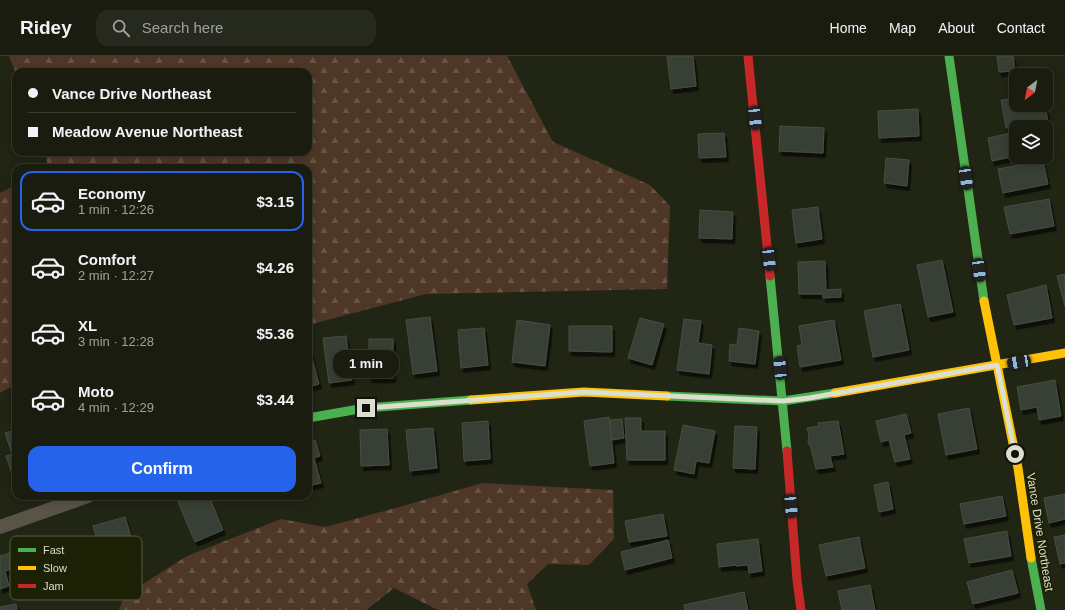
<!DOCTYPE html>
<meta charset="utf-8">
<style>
:root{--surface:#191c0f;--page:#26291d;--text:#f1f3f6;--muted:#9fa19e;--line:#373a2f;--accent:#2563eb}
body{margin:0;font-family:Arial,sans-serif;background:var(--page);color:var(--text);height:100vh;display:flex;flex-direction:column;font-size:15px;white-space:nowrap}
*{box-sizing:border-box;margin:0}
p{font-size:13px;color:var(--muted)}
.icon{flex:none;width:22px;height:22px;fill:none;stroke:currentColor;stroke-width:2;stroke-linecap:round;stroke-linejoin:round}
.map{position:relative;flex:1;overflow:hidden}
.drawer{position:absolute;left:12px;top:108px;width:300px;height:336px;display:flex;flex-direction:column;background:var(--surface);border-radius:12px;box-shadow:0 2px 10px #0003,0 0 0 1px var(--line)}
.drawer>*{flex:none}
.banner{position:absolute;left:12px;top:12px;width:300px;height:88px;border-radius:12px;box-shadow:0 2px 10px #0003,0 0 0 1px var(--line);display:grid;align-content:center;height:88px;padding:0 16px;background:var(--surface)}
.needle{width:26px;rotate:212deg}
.fabs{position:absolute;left:1009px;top:12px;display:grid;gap:8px}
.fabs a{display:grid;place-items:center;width:44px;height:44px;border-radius:8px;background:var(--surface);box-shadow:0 2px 10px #0003,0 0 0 1px var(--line);font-size:20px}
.end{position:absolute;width:18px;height:18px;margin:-9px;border:5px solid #dbdfce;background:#111;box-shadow:0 0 0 2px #111}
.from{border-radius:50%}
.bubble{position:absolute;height:28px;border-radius:12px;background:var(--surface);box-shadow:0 2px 10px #0003,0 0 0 1px var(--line);font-size:13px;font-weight:600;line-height:28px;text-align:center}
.car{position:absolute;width:12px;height:24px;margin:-12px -6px;border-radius:5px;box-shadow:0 0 3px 1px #0007;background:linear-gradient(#222 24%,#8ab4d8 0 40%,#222 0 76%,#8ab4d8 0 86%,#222 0)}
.banner b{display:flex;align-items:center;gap:14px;height:38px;font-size:15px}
.banner b+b{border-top:1px solid var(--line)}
.banner i{width:10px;height:10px;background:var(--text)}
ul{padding:7px 0 0;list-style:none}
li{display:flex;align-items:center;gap:12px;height:60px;margin:0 8px 6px;padding:0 8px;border:2px solid transparent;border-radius:12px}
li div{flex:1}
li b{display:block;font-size:15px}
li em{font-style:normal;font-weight:600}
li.current{border-color:var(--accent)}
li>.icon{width:36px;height:36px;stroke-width:1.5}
.primary-button{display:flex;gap:8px;margin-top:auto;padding:8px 16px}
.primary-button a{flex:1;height:46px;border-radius:12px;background:var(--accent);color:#fff;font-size:16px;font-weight:600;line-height:46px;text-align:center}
header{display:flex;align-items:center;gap:24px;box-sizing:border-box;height:56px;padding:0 20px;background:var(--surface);border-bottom:1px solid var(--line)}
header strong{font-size:19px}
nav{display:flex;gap:22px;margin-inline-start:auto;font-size:14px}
.search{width:280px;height:36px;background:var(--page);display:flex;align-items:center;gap:10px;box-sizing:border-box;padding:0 14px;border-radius:12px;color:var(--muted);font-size:15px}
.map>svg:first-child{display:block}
.forest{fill:url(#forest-firs)}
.building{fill:#383f34;stroke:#474e42;filter:url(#shadow)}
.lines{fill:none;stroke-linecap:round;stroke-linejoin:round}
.street{stroke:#585447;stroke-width:14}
.fast{stroke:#4caf50;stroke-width:9}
.slow{stroke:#ffc107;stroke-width:9}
.jam{stroke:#c62828;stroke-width:9}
.route{stroke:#dbdfce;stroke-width:5}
.labels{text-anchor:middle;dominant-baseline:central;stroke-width:4;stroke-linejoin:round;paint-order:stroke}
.street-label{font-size:12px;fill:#dbdfce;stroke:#1c2105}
.key{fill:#1c2105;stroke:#555a41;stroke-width:1}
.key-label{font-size:11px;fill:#dbdfce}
</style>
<header>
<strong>Ridey</strong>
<div class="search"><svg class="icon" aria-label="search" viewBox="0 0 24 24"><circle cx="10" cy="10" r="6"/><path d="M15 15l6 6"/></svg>Search here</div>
<nav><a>Home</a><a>Map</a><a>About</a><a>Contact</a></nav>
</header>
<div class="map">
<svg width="1065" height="554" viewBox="0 0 1065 554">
<defs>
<pattern id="forest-firs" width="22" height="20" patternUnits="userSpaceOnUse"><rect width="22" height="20" fill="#4e3727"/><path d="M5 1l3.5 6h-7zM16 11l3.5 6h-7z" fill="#675445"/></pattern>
<filter id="shadow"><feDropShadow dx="2.5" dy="4.5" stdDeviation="0" flood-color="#0009"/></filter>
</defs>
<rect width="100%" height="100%" fill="#212514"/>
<g class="forest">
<path d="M9 0H507L553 86 650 129 670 150 667 233 426 238 308 269V112H49L44 96H308V16H16V18Z"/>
<path d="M16 129V328L0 337V137Z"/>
<path d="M482 427 613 434 614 483 589 509 548 508 527 528 536 554H438L394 532 366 554H119L124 540 187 500 281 463 325 471 403 450Z"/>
</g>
<g class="building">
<path d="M667 0H693L696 30 671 33Z"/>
<path d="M997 0H1013L1015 15 999 16Z"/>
<path d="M1016 43V49H1045L1048 66 1006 72 1001 44Z"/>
<path d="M918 53 919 80 879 82 878 55Z"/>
<path d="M780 70 824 72 823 97 779 95Z"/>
<path d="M1016 76V100L992 105 988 82Z"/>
<path d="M724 77 726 101 699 102 698 78Z"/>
<path d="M886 102 909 104 907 130 884 127Z"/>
<path d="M1043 105 1048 128 1003 137 998 113Z"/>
<path d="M1049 143 1054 170 1010 178 1004 151Z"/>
<path d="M818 151 822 183 796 187 792 154Z"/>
<path d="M700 154 733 156 732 183 699 182Z"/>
<path d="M942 204 953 256 928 261 917 209Z"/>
<path d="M825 205 826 234 841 233V241L823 242V238H799L798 206Z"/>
<path d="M1065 218V250L1057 220Z"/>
<path d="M1046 229 1052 262 1014 269 1007 239Z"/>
<path d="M900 248 909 294 873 301 864 255Z"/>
<path d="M430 261 437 315 413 318 406 264Z"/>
<path d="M640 262 664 268 652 309 628 302Z"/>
<path d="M684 263 701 265 698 287 712 289 709 318 677 314Z"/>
<path d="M517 264 550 269 545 310 512 306Z"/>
<path d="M834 264 841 304 800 311 797 290 802 289 799 270Z"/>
<path d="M569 270H612V296L569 295Z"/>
<path d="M484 272 488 309 461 312 458 274Z"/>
<path d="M739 272 759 275 755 308 729 305 730 288 737 289Z"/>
<path d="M346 280 352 324 329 327 323 282Z"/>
<rect x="369" y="283" width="24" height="39"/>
<path d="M308 287 319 328 308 331Z"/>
<path d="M1055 324 1061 360 1039 364 1037 351 1021 354 1017 331Z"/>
<path d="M969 352 977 393 946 399 938 358Z"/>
<path d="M906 358 911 377 904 379 910 403 895 406 889 384 881 386 876 365Z"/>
<path d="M609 361 614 407 590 410 584 365Z"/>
<path d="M625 362H641V375H665V404H627Z"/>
<path d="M622 363 624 382 612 384 610 364Z"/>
<path d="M488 365 490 403 464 405 462 367Z"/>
<path d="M838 365 844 398 830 400 833 411 816 413 811 392 808 386 809 379 807 372 819 370 818 367Z"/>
<path d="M683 369 715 375 709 407 696 405 694 418 674 414Z"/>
<path d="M735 370 757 371 755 413 733 412Z"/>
<path d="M433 372 437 412 410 415 406 374Z"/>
<path d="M387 373 389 409 361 410 360 374Z"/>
<path d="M16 374V413L11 415 6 400 12 398 5 377Z"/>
<path d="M315 384 320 400 314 402 321 427 308 430V386Z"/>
<path d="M888 426 893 453 879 456 874 429Z"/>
<path d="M1065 438V463L1049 467 1044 442Z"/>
<path d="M193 440H209L223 474 195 486 178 446Z"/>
<path d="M1002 440 1006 460 964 468 960 448Z"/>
<path d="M663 458 667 480 629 486 625 465Z"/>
<path d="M125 461 140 510 121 515 118 502 104 506 93 470Z"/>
<path d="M1007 475 1011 500 969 507 964 483Z"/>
<path d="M1065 479V507L1060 508 1054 481Z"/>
<path d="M859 481 865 512 826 520 819 489Z"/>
<path d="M758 483 762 515 749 517 748 509 736 510V509L719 511 717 488Z"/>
<path d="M668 484 672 502 625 514 621 496Z"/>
<path d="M13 496 17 512 5 515 9 530 0 533V500Z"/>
<path d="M1012 514 1018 537 973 548 967 526Z"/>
<path d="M870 529 875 554H842L838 535Z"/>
<path d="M744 536 748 554H685L684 549Z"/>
<path d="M16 548 17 554H0V551Z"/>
</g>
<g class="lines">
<path class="street" d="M0 471 88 440"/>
<g class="fast">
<path d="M949 0 984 245"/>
<path d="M770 220 787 395"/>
<path d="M667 340 783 345 835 337"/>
<path d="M308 362 365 352 471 344"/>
<path d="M1031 502 1041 554"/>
</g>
<g class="slow">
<path d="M984 245 1018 412 1031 502"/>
<path d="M835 337 1065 297"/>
<path d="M471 344 584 336 667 340"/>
</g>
<g class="jam">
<path d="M748 0 770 220"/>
<path d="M787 395 797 524 801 554"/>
</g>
</g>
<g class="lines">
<path class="route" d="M366 352 584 336 783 345 809 342 997 309 1015 398"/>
</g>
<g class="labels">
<g class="street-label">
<text transform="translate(1040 476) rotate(81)">Vance Drive Northeast</text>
</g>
</g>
<rect x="10" y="480" width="132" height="64" rx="6" class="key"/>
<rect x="18" y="492" width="18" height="4" fill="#4caf50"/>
<rect x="18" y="510" width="18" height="4" fill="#ffc107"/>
<rect x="18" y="528" width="18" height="4" fill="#c62828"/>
<g class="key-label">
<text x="43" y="498">Fast</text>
<text x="43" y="516">Slow</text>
<text x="43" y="534">Jam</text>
</g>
</svg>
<div class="fabs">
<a><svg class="needle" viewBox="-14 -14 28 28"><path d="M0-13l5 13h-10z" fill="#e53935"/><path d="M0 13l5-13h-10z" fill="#9fa19e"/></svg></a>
<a><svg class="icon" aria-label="layers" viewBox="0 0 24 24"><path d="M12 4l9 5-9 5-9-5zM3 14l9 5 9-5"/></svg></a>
</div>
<i class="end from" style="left:1015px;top:398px"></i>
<i class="end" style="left:366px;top:352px"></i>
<div class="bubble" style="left:333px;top:294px;width:66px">1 min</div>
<i class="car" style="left:755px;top:62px;rotate:174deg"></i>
<i class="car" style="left:966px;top:122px;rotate:172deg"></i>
<i class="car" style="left:769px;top:203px;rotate:174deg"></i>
<i class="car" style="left:979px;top:214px;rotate:172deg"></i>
<i class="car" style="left:1019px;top:306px;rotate:260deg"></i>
<i class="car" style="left:780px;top:312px;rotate:355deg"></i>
<i class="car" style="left:791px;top:450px;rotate:175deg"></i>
<div class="banner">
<b><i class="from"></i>Vance Drive Northeast</b>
<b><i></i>Meadow Avenue Northeast</b>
</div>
<section class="drawer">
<ul>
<li class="current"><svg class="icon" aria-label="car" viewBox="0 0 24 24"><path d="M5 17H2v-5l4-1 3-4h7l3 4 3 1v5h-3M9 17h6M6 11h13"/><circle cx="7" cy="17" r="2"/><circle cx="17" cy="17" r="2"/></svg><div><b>Economy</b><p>1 min · 12:26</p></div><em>$3.15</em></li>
<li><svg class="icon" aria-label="car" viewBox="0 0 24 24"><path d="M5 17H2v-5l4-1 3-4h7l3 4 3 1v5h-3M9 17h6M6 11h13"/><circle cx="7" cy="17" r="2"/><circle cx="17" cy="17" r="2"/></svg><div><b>Comfort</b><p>2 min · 12:27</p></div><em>$4.26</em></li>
<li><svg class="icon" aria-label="car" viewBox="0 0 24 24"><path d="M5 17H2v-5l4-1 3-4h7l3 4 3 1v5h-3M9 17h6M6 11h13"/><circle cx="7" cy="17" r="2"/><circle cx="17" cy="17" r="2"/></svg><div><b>XL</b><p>3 min · 12:28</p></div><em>$5.36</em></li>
<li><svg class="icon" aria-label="car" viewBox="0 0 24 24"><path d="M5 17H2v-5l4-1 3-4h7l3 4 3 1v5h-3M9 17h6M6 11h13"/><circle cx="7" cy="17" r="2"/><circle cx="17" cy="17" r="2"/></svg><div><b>Moto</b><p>4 min · 12:29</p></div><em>$3.44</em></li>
</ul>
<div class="primary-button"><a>Confirm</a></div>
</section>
</div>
